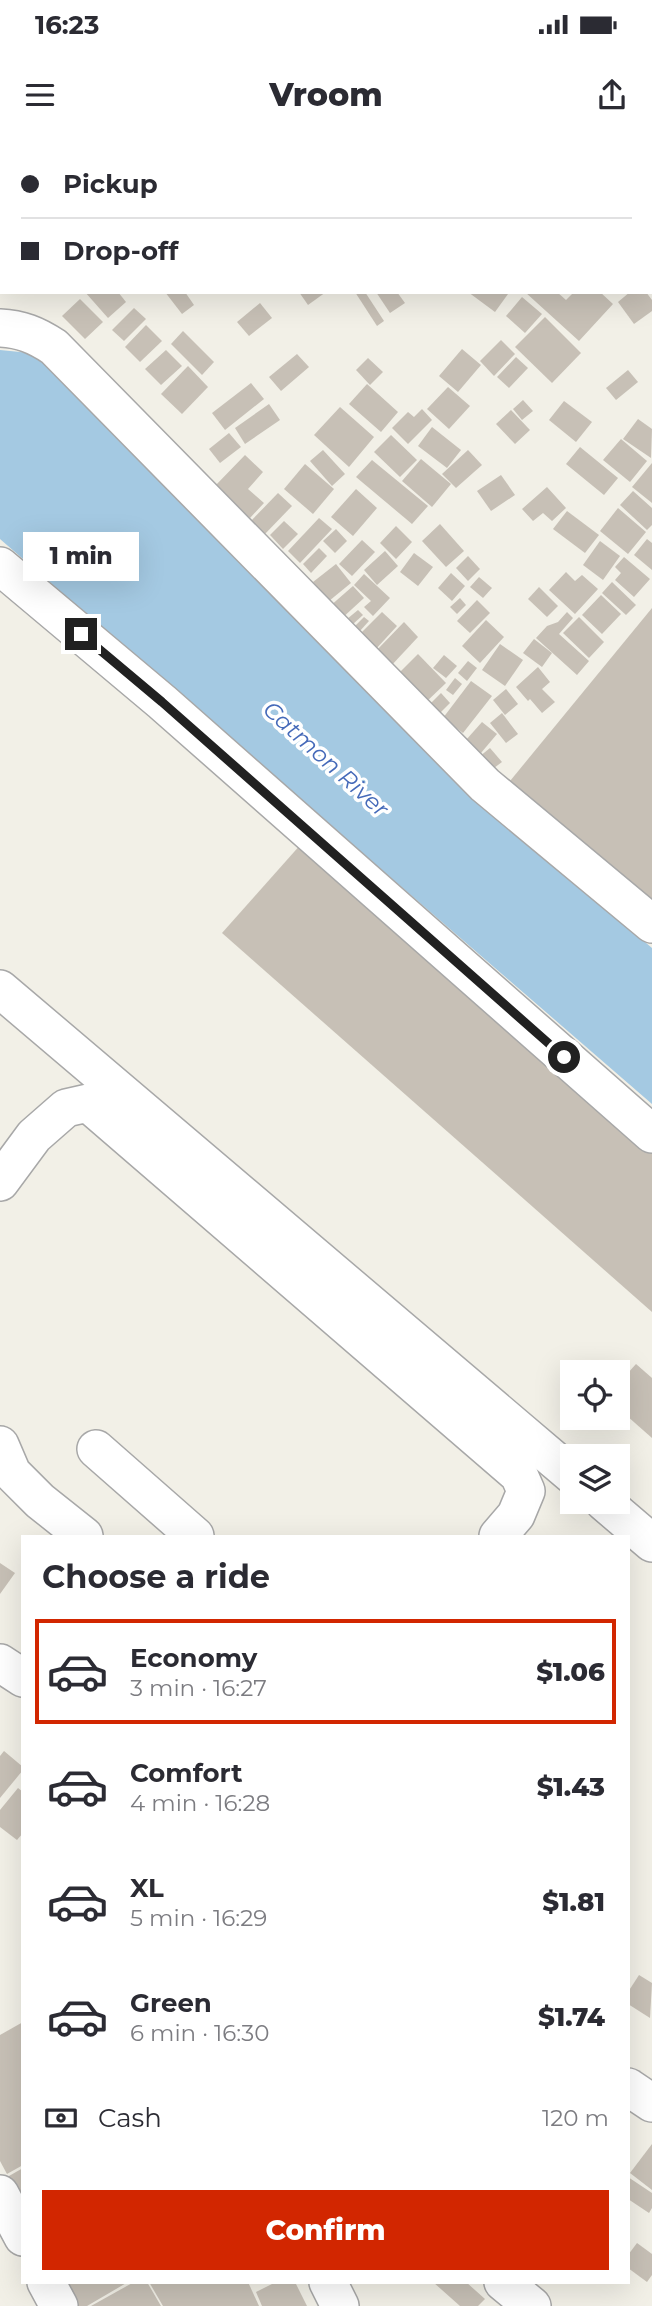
<!DOCTYPE html>
<meta charset="utf-8">
<style>
:root{--surface:#fff;--page:#f2f2f3;--text:#2b2b33;--muted:#7c7c81;--line:#e1e1e2;--accent:#d22600}
body{margin:0;font-family:Montserrat,sans-serif;background:var(--page);color:var(--text);height:100vh;display:flex;flex-direction:column;font-size:26px;white-space:nowrap}
*{box-sizing:border-box;margin:0}
p{font-size:23px;color:var(--muted)}
.icon{flex:none;width:38px;height:38px;fill:none;stroke:currentColor;stroke-width:2;stroke-linecap:round;stroke-linejoin:round}
.map{position:relative;flex:1;overflow:hidden}
.sheet{position:absolute;left:21px;top:1395px;width:609px;height:749px;display:flex;flex-direction:column;background:var(--surface);border-radius:0px;box-shadow:0 7px 28px #0002}
.sheet>*{flex:none}
.top-card{position:absolute;left:0px;top:0px;width:653px;height:154px;box-shadow:0 7px 28px #0002;display:grid;align-content:center;height:154px;padding:0 21px;background:var(--surface)}
.tools{position:absolute;left:560px;top:1220px;display:grid;gap:14px}
.tools a{display:grid;place-items:center;width:70px;height:70px;border-radius:0px;background:var(--surface);box-shadow:0 7px 28px #0002;font-size:35px}
.end{position:absolute;width:32px;height:32px;margin:-16px;border:9px solid #212121;background:#fff;box-shadow:0 0 0 4px #fff}
.from{border-radius:50%}
.bubble{position:absolute;height:49px;border-radius:0px;background:var(--surface);box-shadow:0 7px 28px #0002;font-size:23px;font-weight:800;line-height:49px;text-align:center}
.top-card b{display:flex;align-items:center;gap:24px;height:66px;font-size:26px}
.top-card b+b{border-top:2px solid var(--line)}
.top-card i{width:18px;height:18px;background:var(--text)}
ul{padding:0;list-style:none}
li{display:flex;align-items:center;gap:21px;height:105px;margin:0 14px 10px;padding:0 7px;border:4px solid transparent;border-radius:0px}
li div{flex:1}
li b{display:block;font-size:26px}
li em{font-style:normal;font-weight:800}
li.selected{border-color:var(--accent)}
li>.icon{width:63px;height:63px;stroke-width:1.5}
h2{padding:0 21px;font-size:32px;line-height:84px}
.pay{display:flex;align-items:center;gap:18px;height:77px;padding:0 21px;font-size:26px}
.pay p{margin-inline-start:auto}
.primary-button{display:flex;gap:14px;margin-top:auto;padding:14px 21px}
.primary-button a{flex:1;height:80px;border-radius:0px;background:var(--accent);color:#fff;font-size:28px;font-weight:800;line-height:80px;text-align:center}
.status{display:flex;justify-content:space-between;align-items:center;height:49px;padding:0 35px;background:var(--surface);direction:ltr}
.status svg{height:19px;fill:currentColor}
header{display:flex;justify-content:space-between;align-items:center;height:91px;padding:0 21px;background:var(--surface);font-size:32px;font-weight:800}
.map>svg:first-child{display:block}
.water{fill:#a4c9e2}
.building{fill:#c7c0b6}
.lines{fill:none;stroke-linecap:round;stroke-linejoin:round}
.minor-casing{stroke:#a8a8a8;stroke-width:40}
.minor{stroke:#fff;stroke-width:37}
.route{stroke:#212121;stroke-width:9}
.labels{text-anchor:middle;dominant-baseline:central;stroke-width:7;stroke-linejoin:round;paint-order:stroke}
.water-label{font-size:23px;font-style:italic;fill:#456ab9;stroke:#fff}
</style>
<div class="status"><b>16:23</b><svg viewBox="0 0 49 12"><path d="M0 12V9h3v3zM5 12V6h3v6zM10 12V3h3v9zM15 12V0h3v12zM26 1h20v11H26zM47 4h2v5h-2z"/></svg></div>
<header><svg class="icon" aria-label="menu" viewBox="0 0 24 24"><path d="M4 6h16M4 12h16M4 18h16"/></svg>Vroom<svg class="icon" aria-label="share" viewBox="0 0 24 24"><path d="M12 15V3M7 8l5-5 5 5M5 13v7h14v-7"/></svg></header>
<div class="map">
<svg width="652" height="2166" viewBox="0 0 652 2166">
<rect width="100%" height="100%" fill="#f2f0e7"/>
<path class="water" d="M0 210 40 214 500 679 652 808V964L0 399Z"/>
<g class="building">
<path d="M85 152H118L126 162 108 178Z"/>
<path d="M165 152H185L194 165 182 174Z"/>
<path d="M299 152H326L308 165Z"/>
<path d="M355 152H365L384 181 377 186Z"/>
<path d="M376 152H397L405 163 390 173Z"/>
<path d="M468 152H505L508 154 495 172Z"/>
<path d="M525 152H557L566 160 574 152H600L613 164 579 201Z"/>
<path d="M630 152H646L652 160V171L634 184 618 162Z"/>
<path d="M522 157 542 174 525 193 506 176Z"/>
<path d="M80 159 103 182 85 199 62 176Z"/>
<path d="M260 163 272 178 249 196 237 182Z"/>
<path d="M134 168 146 179 124 201 112 190Z"/>
<path d="M545 177 581 213 552 243 515 207Z"/>
<path d="M146 185 162 201 140 222 125 207Z"/>
<path d="M183 191 214 222 202 235 171 204Z"/>
<path d="M501 200 515 214 494 236 480 221Z"/>
<path d="M462 209 481 225 458 252 439 236Z"/>
<path d="M166 210 182 226 161 245 145 229Z"/>
<path d="M297 214 309 227 281 251 269 237Z"/>
<path d="M516 217 528 228 509 248 497 237Z"/>
<path d="M368 218 383 232 370 245 356 230Z"/>
<path d="M188 226 208 247 182 274 161 254Z"/>
<path d="M628 230 638 242 616 260 606 248Z"/>
<path d="M251 243 264 259 225 290 212 273Z"/>
<path d="M367 244 398 272 381 292 349 264Z"/>
<path d="M448 247 470 266 449 289 427 269Z"/>
<path d="M523 260 533 271 522 280 513 269Z"/>
<path d="M564 261 592 282 576 302 549 280Z"/>
<path d="M269 264 280 280 245 304 235 288Z"/>
<path d="M340 267 374 297 349 327 314 295Z"/>
<path d="M422 269 432 280 408 304 392 288 408 272 414 277Z"/>
<path d="M511 270 530 290 515 304 496 284Z"/>
<path d="M638 279 652 289 651 318 623 299Z"/>
<path d="M432 287 461 310 447 328 418 306Z"/>
<path d="M229 293 241 307 220 323 209 309Z"/>
<path d="M391 295 417 320 400 337 374 312Z"/>
<path d="M621 299 647 321 630 342 603 320Z"/>
<path d="M580 307 618 338 604 355 566 324Z"/>
<path d="M323 310 345 334 332 346 310 321Z"/>
<path d="M468 310 482 325 456 348 442 334Z"/>
<path d="M245 315 263 332 248 349 264 363 250 378 215 346Z"/>
<path d="M421 319 451 344 432 367 402 341Z"/>
<path d="M372 320 428 366 412 384 356 337Z"/>
<path d="M652 323V363L632 347Z"/>
<path d="M305 324 334 349 313 374 284 349Z"/>
<path d="M501 335 515 355 491 371 477 351Z"/>
<path d="M547 347 566 368 552 381 543 373 533 381 522 369Z"/>
<path d="M356 349 377 368 353 396 331 377Z"/>
<path d="M633 351 652 368V385L647 390 620 365Z"/>
<path d="M278 353 292 366 264 395 250 382Z"/>
<path d="M618 368 646 392 628 414 600 391Z"/>
<path d="M567 371 599 395 585 413 553 389Z"/>
<path d="M319 378 332 389 300 423 288 411Z"/>
<path d="M284 381 298 394 283 409 270 395Z"/>
<path d="M440 384 464 411 446 427 422 401Z"/>
<path d="M396 386 412 402 396 419 380 403Z"/>
<path d="M336 389 347 401 335 413 323 401Z"/>
<path d="M647 399 652 403V430L634 415Z"/>
<path d="M362 400 375 412 352 436 339 424Z"/>
<path d="M600 401 620 416 603 440 583 425Z"/>
<path d="M319 408 327 416 311 433 303 424Z"/>
<path d="M385 411 398 426 377 445 364 430Z"/>
<path d="M414 413 433 427 418 446 400 432Z"/>
<path d="M468 416 480 429 468 441 456 428Z"/>
<path d="M624 417 650 439 634 457 615 440 621 433 615 427Z"/>
<path d="M336 424 351 443 329 461 313 442Z"/>
<path d="M566 432 575 441 582 435 598 449 575 474 549 450Z"/>
<path d="M451 433 465 446 452 461 438 448Z"/>
<path d="M364 434 390 458 373 476 364 467 371 461 354 445Z"/>
<path d="M479 437 492 448 483 458 470 447Z"/>
<path d="M612 442 636 465 626 475 602 453Z"/>
<path d="M353 446 364 458 340 480 329 467Z"/>
<path d="M539 447 558 466 547 477 528 459Z"/>
<path d="M601 455 621 474 602 494 582 475Z"/>
<path d="M460 458 466 465 457 474 450 467Z"/>
<path d="M477 460 490 473 470 493 457 481Z"/>
<path d="M652 468V773L501 652Z"/>
<path d="M358 470 363 475 352 485 347 479Z"/>
<path d="M382 472 397 486 375 510 359 495Z"/>
<path d="M567 472 573 478 559 494 589 521 577 535 536 498 547 486 558 482Z"/>
<path d="M364 477 369 481 359 492 354 487Z"/>
<path d="M579 477 604 502 589 518 563 493Z"/>
<path d="M486 480 504 497 480 523 462 506Z"/>
<path d="M404 482 418 497 390 527 375 512Z"/>
<path d="M534 499 552 513 542 527 523 513Z"/>
<path d="M500 504 523 520 505 546 482 530Z"/>
<path d="M418 514 446 543 424 564 396 536Z"/>
<path d="M444 515 457 526 446 538 433 528Z"/>
<path d="M468 521 477 528 467 541 458 533Z"/>
<path d="M538 527 550 542 542 549 555 562 542 573 530 559 528 561 516 547Z"/>
<path d="M455 538 462 544 453 555 446 550Z"/>
<path d="M471 541 492 556 463 593 443 578Z"/>
<path d="M506 549 518 564 505 575 493 560Z"/>
<path d="M441 553 450 563 438 575 429 565Z"/>
<path d="M502 573 518 594 506 603 490 583Z"/>
<path d="M482 582 497 594 481 613 466 600Z"/>
<path d="M490 608 502 622 490 631 479 617Z"/>
<path d="M302 703 652 1011V1172L222 793Z"/>
<path d="M636 1224 652 1238V1298L618 1268V1244Z"/>
<path d="M0 1423 15 1433 0 1454Z"/>
<path d="M4 1611 23 1627V1630L0 1658V1616Z"/>
<path d="M18 1648 23 1652V1693L17 1700 0 1687V1670Z"/>
<path d="M639 1835 652 1843 650 1878 628 1864V1852Z"/>
<path d="M23 1882V2025L7 2034 0 2021V1895Z"/>
<path d="M652 2004V2050L630 2033Z"/>
<path d="M23 2028V2079L2 2040Z"/>
<path d="M628 2037 652 2053V2068L649 2073 628 2059Z"/>
<path d="M637 2103 652 2114V2135L647 2142 628 2128V2115Z"/>
<path d="M60 2142H128L87 2166H74Z"/>
<path d="M134 2142H147L161 2166H91Z"/>
<path d="M149 2142H248L259 2166H163Z"/>
<path d="M276 2142H295L307 2166H262L256 2152Z"/>
<path d="M433 2142H466L485 2159 478 2166H460Z"/>
</g>
<g class="lines">
<defs>
<g id="minor">
<path d="M0 188C21 189 36 195 54 207L485 645 652 784"/>
<path d="M0 426 162 562 652 994"/>
<path d="M0 849 572 1335"/>
<path d="M0 1042 34 996 66 968 88 963 519 1335 526 1351 516 1375 498 1396"/>
<path d="M0 1305 12 1333 40 1361 84 1396"/>
<path d="M96 1309 195 1396"/>
<path d="M604 1362 652 1403"/>
<path d="M0 1523 23 1538"/>
<path d="M628 1947 652 1963"/>
<path d="M0 2054 23 2097"/>
<path d="M46 2142 59 2166"/>
<path d="M328 2142 340 2166"/>
<path d="M503 2142 532 2166"/>
</g>
</defs>
<use href="#minor" class="minor-casing"/>
<use href="#minor" class="minor"/>
</g>
<g class="lines">
<path class="route" d="M81 494 162 562 564 917"/>
</g>
<g class="labels">
<g class="water-label">
<text transform="translate(326 619) rotate(42)">Catmon River</text>
</g>
</g>
</svg>
<div class="tools">
<a><svg class="icon" aria-label="locate" viewBox="0 0 24 24"><circle cx="12" cy="12" r="6"/><path d="M12 2v4M12 18v4M2 12h4M18 12h4"/></svg></a>
<a><svg class="icon" aria-label="layers" viewBox="0 0 24 24"><path d="M12 4l9 5-9 5-9-5zM3 14l9 5 9-5"/></svg></a>
</div>
<i class="end from" style="left:564px;top:917px"></i>
<i class="end" style="left:81px;top:494px"></i>
<div class="bubble" style="left:23px;top:392px;width:116px">1 min</div>
<div class="top-card">
<b><i class="from"></i>Pickup</b>
<b><i></i>Drop-off</b>
</div>
<section class="sheet">
<h2>Choose a ride</h2>
<ul>
<li class="selected"><svg class="icon" aria-label="car" viewBox="0 0 24 24"><path d="M5 17H2v-5l4-1 3-4h7l3 4 3 1v5h-3M9 17h6M6 11h13"/><circle cx="7" cy="17" r="2"/><circle cx="17" cy="17" r="2"/></svg><div><b>Economy</b><p>3 min · 16:27</p></div><em>$1.06</em></li>
<li><svg class="icon" aria-label="car" viewBox="0 0 24 24"><path d="M5 17H2v-5l4-1 3-4h7l3 4 3 1v5h-3M9 17h6M6 11h13"/><circle cx="7" cy="17" r="2"/><circle cx="17" cy="17" r="2"/></svg><div><b>Comfort</b><p>4 min · 16:28</p></div><em>$1.43</em></li>
<li><svg class="icon" aria-label="car" viewBox="0 0 24 24"><path d="M5 17H2v-5l4-1 3-4h7l3 4 3 1v5h-3M9 17h6M6 11h13"/><circle cx="7" cy="17" r="2"/><circle cx="17" cy="17" r="2"/></svg><div><b>XL</b><p>5 min · 16:29</p></div><em>$1.81</em></li>
<li><svg class="icon" aria-label="car" viewBox="0 0 24 24"><path d="M5 17H2v-5l4-1 3-4h7l3 4 3 1v5h-3M9 17h6M6 11h13"/><circle cx="7" cy="17" r="2"/><circle cx="17" cy="17" r="2"/></svg><div><b>Green</b><p>6 min · 16:30</p></div><em>$1.74</em></li>
</ul>
<div class="pay"><svg class="icon" aria-label="cash" viewBox="0 0 24 24"><path d="M3 7h18v10H3z"/><circle cx="12" cy="12" r="2"/></svg>Cash<p>120 m</p></div>
<div class="primary-button"><a>Confirm</a></div>
</section>
</div>
